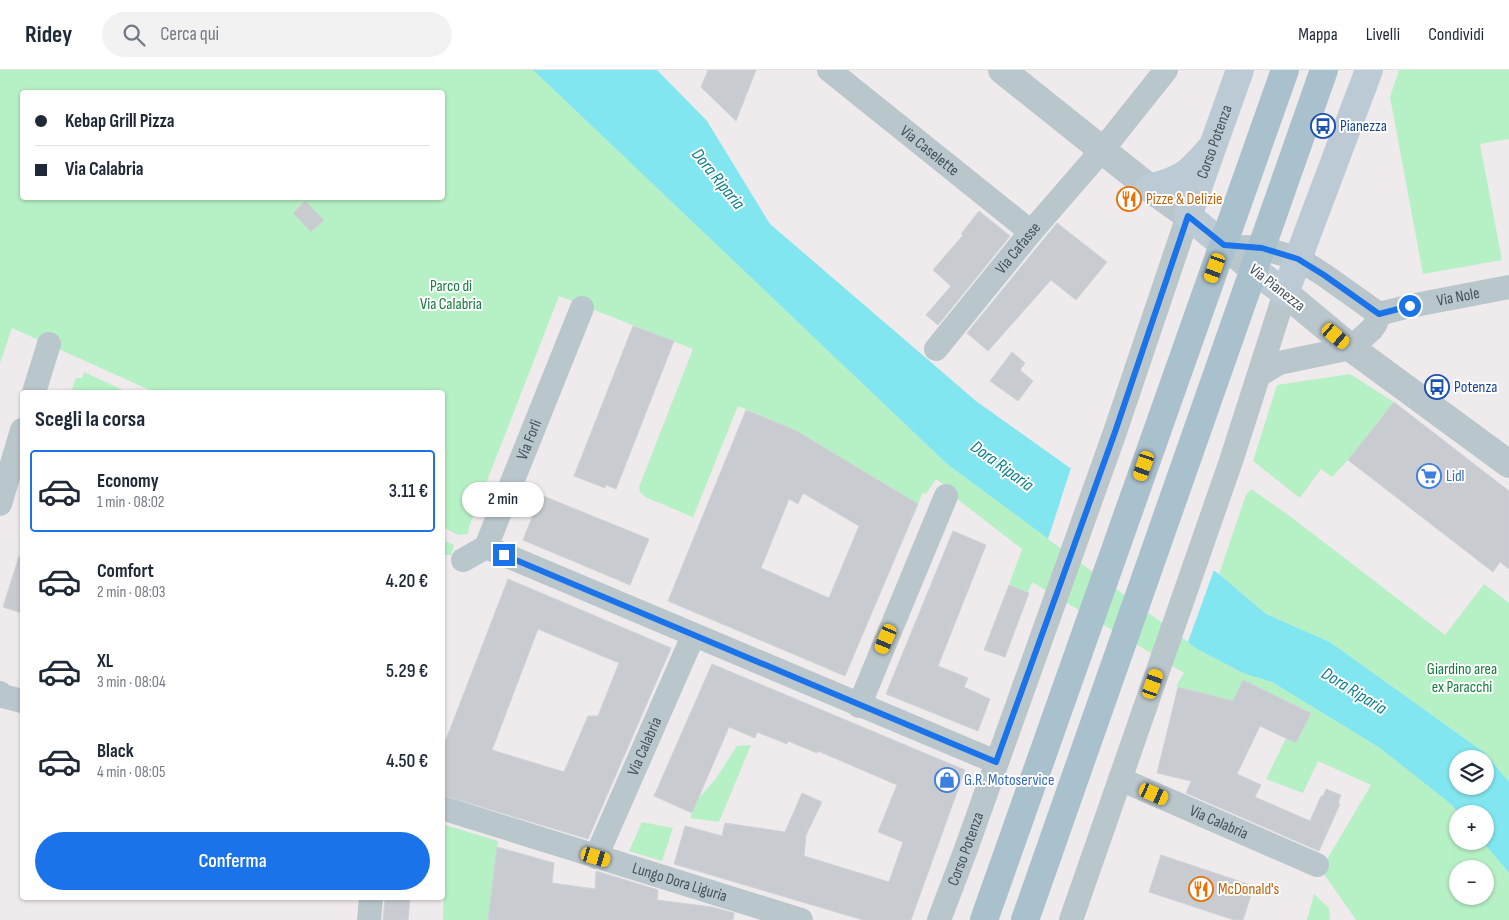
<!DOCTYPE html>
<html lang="it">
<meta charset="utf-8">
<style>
:root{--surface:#fff;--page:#f2f2f3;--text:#1f2937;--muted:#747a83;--line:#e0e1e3;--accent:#1a73e8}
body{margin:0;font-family:"Sofia Sans Condensed",sans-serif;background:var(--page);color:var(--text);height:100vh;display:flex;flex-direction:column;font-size:19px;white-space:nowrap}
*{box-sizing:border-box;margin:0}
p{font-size:16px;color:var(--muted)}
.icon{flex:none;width:28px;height:28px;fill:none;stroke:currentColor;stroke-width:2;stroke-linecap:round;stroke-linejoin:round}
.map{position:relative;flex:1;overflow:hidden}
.details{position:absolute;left:20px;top:320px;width:425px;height:510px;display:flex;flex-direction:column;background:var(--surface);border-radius:5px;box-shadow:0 1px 4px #0004}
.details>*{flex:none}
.top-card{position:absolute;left:20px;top:20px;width:425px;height:110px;border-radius:5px;box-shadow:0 1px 4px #0004;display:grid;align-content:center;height:110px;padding:0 15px;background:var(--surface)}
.buttons{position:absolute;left:1449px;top:680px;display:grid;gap:10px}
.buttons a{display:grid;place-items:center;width:45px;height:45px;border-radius:50%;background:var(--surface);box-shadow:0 1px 4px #0004;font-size:25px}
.end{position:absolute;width:22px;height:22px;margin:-11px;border:6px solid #1a73e8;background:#fff;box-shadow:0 0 0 2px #fff}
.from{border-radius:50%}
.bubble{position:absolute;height:35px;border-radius:18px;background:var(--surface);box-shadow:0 1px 4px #0004;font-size:16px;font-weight:600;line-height:35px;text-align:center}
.car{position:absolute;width:15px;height:30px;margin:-15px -8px;border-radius:6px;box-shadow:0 0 4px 1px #0007;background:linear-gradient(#f5c518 24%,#345 0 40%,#f5c518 0 76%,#345 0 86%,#f5c518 0)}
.top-card b{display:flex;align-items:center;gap:18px;height:48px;font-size:19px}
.top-card b+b{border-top:1px solid var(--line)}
.top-card i{width:12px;height:12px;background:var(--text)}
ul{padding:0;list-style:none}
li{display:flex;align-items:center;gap:15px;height:82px;margin:0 10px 8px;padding:0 5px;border:2px solid transparent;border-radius:5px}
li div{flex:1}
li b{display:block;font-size:19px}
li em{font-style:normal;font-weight:600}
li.on{border-color:var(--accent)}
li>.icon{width:45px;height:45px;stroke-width:1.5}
h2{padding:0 15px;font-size:22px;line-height:60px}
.button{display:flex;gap:10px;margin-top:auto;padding:10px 15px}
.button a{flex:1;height:58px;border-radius:30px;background:var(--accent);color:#fff;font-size:20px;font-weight:600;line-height:58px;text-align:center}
header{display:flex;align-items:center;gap:30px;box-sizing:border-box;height:70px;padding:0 25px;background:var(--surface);border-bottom:1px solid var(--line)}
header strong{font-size:24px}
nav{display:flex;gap:28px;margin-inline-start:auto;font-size:18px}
.search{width:350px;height:45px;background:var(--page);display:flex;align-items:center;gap:12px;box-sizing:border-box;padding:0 18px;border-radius:28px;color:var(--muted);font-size:19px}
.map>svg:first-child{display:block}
.green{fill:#b6f0c5;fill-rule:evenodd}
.water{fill:#81e6ef;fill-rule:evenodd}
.pier{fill:#efebec}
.building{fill:#c8ccd1;stroke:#cfd3d8;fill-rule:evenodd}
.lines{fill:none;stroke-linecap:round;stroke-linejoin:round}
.minor{stroke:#b9c6cc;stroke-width:24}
.tertiary{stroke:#b9c6cc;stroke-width:28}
.secondary{stroke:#bbcad4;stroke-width:28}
.primary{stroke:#a9c0cd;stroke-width:28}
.route{stroke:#1a73e8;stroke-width:6}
.labels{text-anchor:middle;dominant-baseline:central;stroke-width:4;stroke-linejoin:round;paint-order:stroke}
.transit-label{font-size:16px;fill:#164399;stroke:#fff;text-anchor:start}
.street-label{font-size:16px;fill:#43525a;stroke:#fff}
.food-label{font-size:16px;fill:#c56008;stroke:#fff;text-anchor:start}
.park-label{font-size:16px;fill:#127d3a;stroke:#fff}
.shop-label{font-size:16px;fill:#366cbe;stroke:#fff;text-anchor:start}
.water-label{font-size:18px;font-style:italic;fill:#08808b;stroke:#fff}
</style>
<header>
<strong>Ridey</strong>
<div class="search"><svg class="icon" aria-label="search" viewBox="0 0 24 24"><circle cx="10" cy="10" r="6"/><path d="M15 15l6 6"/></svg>Cerca qui</div>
<nav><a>Mappa</a><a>Livelli</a><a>Condividi</a></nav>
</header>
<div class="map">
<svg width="1509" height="850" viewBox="0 0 1509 850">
<rect width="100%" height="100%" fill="#efebec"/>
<g class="green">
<path d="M0 0H533L947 394 1197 579 1245 604 1272 612 1380 678 1452 735 1459 744H1458V771H1482L1509 803V850H1356L1322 801 1326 791 1371 715 1318 691 1303 723 1266 709 1286 668 1296 673 1311 643 1243 610 1227 643 1206 624 1176 616 1184 603 1032 512 1028 522 1009 515 1022 479 952 425 947 417 936 409 926 424 923 422 918 434 795 360 738 336 693 447 645 427 640 422 639 417 693 279 559 226 469 457 468 464 458 465 443 457 442 322H154L12 258 0 293ZM22 22H442V128H22ZM1458 799H1485V826H1458Z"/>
<path d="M1399 0H1509V69L1480 74 1502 190 1423 204 1390 27Z"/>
<path d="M84 302 127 322H71L76 308H82Z"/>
<path d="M1350 304 1394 332 1348 390 1332 407 1321 399 1300 428 1253 391 1277 315Z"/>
<path d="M1251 419 1287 444 1445 565 1484 514 1509 533V712L1485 683 1330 572 1266 544 1219 504 1246 425Z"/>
<path d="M443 470 454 475 451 485H443Z"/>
<path d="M751 675 719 752 690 748 697 730 715 710 737 676Z"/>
<path d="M642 752 673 758 662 791 629 781Z"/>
<path d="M442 754 498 771 488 850H443L444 822H442Z"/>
<path d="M1314 824 1329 838 1330 850H1307Z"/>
</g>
<path class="water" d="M533 0H657L707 51 770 154 976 331 1219 504 1266 544 1330 572 1485 683 1509 712V803L1482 771H1485V744H1459L1452 735 1380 678 1272 612 1245 604 1197 579 947 394ZM1458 689H1485V716H1458Z"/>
<path class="pier" d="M1071 398 1214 500 1188 572 1048 469Z"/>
<g class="building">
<path d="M708 0H756L736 51 701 17Z"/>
<path d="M305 131 324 150 311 162 293 143Z"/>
<path d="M979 141 1010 166 938 255 926 245 951 216 933 200 963 165 961 164Z"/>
<path d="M1057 153 1107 192 1076 230 1051 210 988 281 967 263Z"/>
<path d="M633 256 674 271 616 419 606 415 605 418 574 406Z"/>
<path d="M1012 282 1025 293 1020 300 1033 311 1018 331 990 311Z"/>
<path d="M1394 332 1509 421V499L1500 492 1493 502 1348 390Z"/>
<path d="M746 340 795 360 918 434 845 606 668 531ZM803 423 859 456 829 528 761 498 789 429 798 434Z"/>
<path d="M541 425 649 469 630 515 523 470Z"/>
<path d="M953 461 986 475 938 596 968 608 964 617 990 629 978 661 886 624Z"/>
<path d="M19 486 22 487V543L3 537Z"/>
<path d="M508 509 671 578 588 769 442 725V680ZM538 559 619 593 598 646H588L564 702 492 680Z"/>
<path d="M1009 515 1029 523 1005 587 984 580Z"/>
<path d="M712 594 965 700 911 850H863L674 794 685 756 722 766 725 753 785 762 802 723 822 732 806 765 804 786 889 812 903 772 878 762 897 715 818 681 817 683 788 671 787 674 757 662 755 668 729 657 692 743 654 726Z"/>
<path d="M1243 610 1311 643 1296 673 1260 656 1237 704 1261 715 1255 727 1310 751 1321 726H1323L1326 719 1341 725 1338 733 1340 734 1319 781 1186 723 1191 711 1157 703 1178 617 1233 631Z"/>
<path d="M497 777 554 793 552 813 595 819 596 801 658 820 657 830 712 837 734 843 733 850H488Z"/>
<path d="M1161 785 1254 816 1243 850H1234L1149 822Z"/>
<path d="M385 828H410L408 850H383Z"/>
</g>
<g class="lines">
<g class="minor">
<path id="s1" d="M829 0 1031 162"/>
<path d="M1244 177 1262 178 1299 189 1324 205 1379 244"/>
<path id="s2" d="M1379 244 1410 236 1509 217"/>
<path id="s3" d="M936 279 1031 162 1103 79 1166 0"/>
<path d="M1259 305 1279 293 1351 278 1372 259 1376 253 1379 244"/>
<path d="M34 322 49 274"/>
<path d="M0 434 22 360"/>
<path d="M486 477 996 692"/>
<path id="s4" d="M463 490 486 477 582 238"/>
<path d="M0 623 2 626 22 631"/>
<path d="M859 636 946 426"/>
<path id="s5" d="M1120 709 1317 795"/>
<path id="s6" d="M442 738 801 850"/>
<path id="s7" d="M596 787 693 566"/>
<path d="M369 850 371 828"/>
<path id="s8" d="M939 850 966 779 1115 362 1188 146"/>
<path d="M1071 850 1231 391 1285 223"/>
</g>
<g class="tertiary">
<path d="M1002 0 1156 123 1188 146"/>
<path d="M1224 175 1254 200"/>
<path d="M1285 223 1351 278 1509 394"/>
</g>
<g class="secondary">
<path d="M1149 118C1181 110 1188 105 1209 80"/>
<path id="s9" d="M1224 175 1188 146 1240 0"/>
<path d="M1254 200 1285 223 1369 0"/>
</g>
<g class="primary">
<path d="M984 850 1285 0"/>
<path d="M1025 850 1324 0"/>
</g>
</g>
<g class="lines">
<path class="route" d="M504 485 996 692 1115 362 1188 146 1224 175 1262 178 1298 189 1324 205 1379 244 1410 236"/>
</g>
<defs>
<symbol id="bus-ring" viewBox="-11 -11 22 22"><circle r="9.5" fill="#fff" stroke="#1a4fb4" stroke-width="1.5"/><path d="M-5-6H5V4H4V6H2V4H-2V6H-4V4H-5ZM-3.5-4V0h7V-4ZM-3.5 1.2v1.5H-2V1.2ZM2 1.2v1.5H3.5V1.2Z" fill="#1a4fb4"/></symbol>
<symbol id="restaurant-ring" viewBox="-11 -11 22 22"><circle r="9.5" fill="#fff" stroke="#e8710a" stroke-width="1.5"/><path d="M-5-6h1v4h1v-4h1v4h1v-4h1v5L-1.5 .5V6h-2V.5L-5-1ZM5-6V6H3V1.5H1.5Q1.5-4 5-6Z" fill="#e8710a"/></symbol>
<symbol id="supermarket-ring" viewBox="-11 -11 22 22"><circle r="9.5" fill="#fff" stroke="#3f7fe0" stroke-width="1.5"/><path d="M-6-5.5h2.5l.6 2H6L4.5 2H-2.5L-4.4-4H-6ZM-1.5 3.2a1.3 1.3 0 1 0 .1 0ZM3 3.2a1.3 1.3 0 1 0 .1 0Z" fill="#3f7fe0"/></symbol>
<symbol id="shop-ring" viewBox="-11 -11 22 22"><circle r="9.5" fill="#fff" stroke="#3f7fe0" stroke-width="1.5"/><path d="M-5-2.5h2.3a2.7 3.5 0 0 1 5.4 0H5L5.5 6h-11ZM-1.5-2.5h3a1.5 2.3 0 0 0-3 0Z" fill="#3f7fe0"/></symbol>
</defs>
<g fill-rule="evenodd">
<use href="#bus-ring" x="1309" y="42" width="28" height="28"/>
<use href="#restaurant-ring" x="1115" y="115" width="28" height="28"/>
<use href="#bus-ring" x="1423" y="303" width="28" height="28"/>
<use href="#supermarket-ring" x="1415" y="392" width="28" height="28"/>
<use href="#shop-ring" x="933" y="696" width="28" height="28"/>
<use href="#restaurant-ring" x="1187" y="805" width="28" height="28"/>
</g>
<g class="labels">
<g class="transit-label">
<text x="1340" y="56">Pianezza</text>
<text x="1454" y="317">Potenza</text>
</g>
<g class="street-label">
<text stroke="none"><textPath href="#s9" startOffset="125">Corso Potenza</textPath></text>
<text stroke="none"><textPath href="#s1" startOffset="129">Via Caselette</textPath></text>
<text stroke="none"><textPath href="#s3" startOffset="130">Via Cafasse</textPath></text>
<text transform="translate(1277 218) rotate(38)">Via Pianezza</text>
<text stroke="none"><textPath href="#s2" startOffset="81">Via Nole</textPath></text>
<text stroke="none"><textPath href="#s4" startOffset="142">Via Forlì</textPath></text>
<text stroke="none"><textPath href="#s7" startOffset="121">Via Calabria</textPath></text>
<text stroke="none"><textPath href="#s5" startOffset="108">Via Calabria</textPath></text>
<text stroke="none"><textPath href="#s8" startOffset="76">Corso Potenza</textPath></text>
<text stroke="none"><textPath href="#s6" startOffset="249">Lungo Dora Liguria</textPath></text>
</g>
<g class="food-label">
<text x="1146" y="129">Pizze &amp; Delizie</text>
<text x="1218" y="819">McDonald's</text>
</g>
<g class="park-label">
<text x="451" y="216">Parco di<tspan x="451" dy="18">Via Calabria</tspan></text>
<text x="1462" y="599">Giardino area<tspan x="1462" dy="18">ex Paracchi</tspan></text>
</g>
<g class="shop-label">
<text x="1446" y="406">Lidl</text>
<text x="964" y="710">G.R. Motoservice</text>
</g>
<g class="water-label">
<text transform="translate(718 109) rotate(51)">Dora Riparia</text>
<text transform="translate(1002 396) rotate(36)">Dora Riparia</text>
<text transform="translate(1354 621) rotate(32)">Dora Riparia</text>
</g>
</g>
</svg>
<div class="buttons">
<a><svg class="icon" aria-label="layers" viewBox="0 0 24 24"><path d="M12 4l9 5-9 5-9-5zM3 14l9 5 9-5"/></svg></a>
<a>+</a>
<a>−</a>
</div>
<i class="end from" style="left:1410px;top:236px"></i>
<i class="end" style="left:504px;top:485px"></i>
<div class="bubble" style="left:462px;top:412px;width:82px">2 min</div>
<i class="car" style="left:1215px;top:198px;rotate:200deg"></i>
<i class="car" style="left:1336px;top:266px;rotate:130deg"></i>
<i class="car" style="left:1144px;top:396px;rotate:199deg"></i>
<i class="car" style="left:886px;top:569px;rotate:203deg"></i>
<i class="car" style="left:1153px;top:614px;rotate:19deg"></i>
<i class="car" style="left:1154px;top:724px;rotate:114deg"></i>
<i class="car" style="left:596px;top:787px;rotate:107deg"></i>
<div class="top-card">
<b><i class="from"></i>Kebap Grill Pizza</b>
<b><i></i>Via Calabria</b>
</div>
<section class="details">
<h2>Scegli la corsa</h2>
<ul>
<li class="on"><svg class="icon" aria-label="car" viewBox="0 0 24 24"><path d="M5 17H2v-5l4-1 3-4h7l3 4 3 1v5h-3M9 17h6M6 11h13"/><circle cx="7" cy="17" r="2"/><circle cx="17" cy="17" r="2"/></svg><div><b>Economy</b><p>1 min · 08:02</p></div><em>3.11 €</em></li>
<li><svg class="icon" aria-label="car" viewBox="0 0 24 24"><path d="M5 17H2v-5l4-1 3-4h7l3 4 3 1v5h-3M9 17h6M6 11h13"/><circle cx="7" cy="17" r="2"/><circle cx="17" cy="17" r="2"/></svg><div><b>Comfort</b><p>2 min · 08:03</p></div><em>4.20 €</em></li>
<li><svg class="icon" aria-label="car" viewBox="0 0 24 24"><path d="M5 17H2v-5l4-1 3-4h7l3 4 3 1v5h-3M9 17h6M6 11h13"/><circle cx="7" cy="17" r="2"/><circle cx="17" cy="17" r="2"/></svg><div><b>XL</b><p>3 min · 08:04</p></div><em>5.29 €</em></li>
<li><svg class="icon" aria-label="car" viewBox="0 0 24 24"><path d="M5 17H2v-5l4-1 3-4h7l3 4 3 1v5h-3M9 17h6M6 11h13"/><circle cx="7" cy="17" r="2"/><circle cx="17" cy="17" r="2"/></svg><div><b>Black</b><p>4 min · 08:05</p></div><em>4.50 €</em></li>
</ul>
<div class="button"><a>Conferma</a></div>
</section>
</div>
